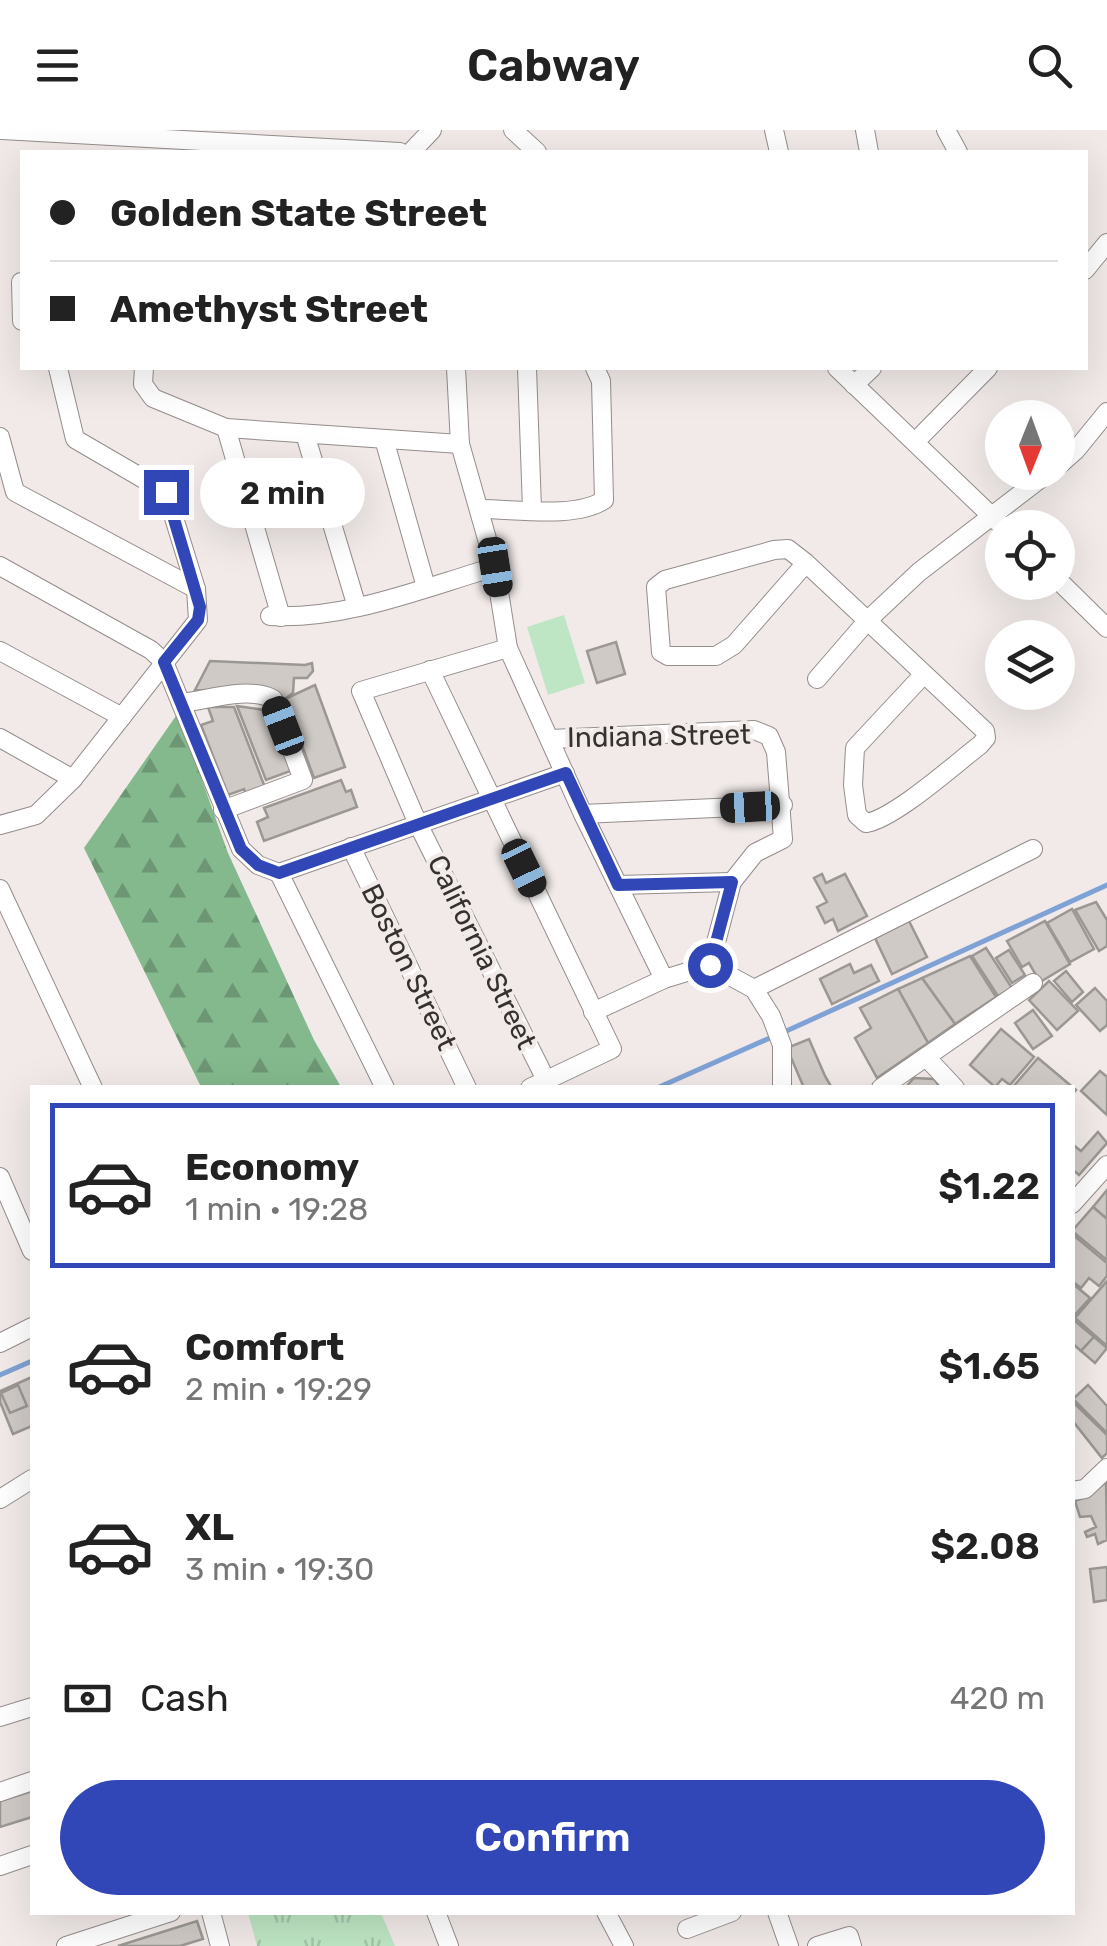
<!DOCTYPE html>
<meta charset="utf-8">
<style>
:root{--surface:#fff;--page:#f6f6f6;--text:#222;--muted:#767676;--line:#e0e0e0;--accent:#3147b8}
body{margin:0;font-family:Rubik,sans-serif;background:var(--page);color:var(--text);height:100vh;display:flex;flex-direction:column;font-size:38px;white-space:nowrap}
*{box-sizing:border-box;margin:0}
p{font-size:32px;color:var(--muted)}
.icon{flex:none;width:55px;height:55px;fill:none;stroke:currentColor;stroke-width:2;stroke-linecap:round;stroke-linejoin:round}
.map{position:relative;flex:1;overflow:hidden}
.drawer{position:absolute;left:30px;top:955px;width:1045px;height:830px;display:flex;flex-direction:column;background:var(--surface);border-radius:0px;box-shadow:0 10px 40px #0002}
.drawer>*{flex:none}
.top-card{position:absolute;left:20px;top:20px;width:1068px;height:220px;border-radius:0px;box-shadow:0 10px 40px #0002;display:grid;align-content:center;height:220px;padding:0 30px;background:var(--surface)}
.needle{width:65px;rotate:181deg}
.controls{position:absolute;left:985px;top:270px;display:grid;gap:20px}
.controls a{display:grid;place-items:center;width:90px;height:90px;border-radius:50%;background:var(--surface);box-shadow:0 10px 40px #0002;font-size:50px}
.end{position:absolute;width:45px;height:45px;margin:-22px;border:12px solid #3147b8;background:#fff;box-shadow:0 0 0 5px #fff}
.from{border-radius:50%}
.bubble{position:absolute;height:70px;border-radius:35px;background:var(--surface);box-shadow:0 10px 40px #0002;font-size:32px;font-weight:600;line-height:70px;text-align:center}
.car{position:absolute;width:30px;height:60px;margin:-30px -15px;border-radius:12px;box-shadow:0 0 8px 2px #0007;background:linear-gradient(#222 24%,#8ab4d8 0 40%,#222 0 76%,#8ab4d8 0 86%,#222 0)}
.top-card b{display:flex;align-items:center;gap:35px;height:95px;font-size:38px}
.top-card b+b{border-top:2px solid var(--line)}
.top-card i{width:25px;height:25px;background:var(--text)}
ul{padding:18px 0 0;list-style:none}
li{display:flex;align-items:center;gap:30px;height:165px;margin:0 20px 15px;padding:0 10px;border:5px solid transparent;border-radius:0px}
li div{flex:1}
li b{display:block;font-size:38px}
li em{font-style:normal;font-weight:600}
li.selected{border-color:var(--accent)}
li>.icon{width:90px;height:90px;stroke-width:1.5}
.pay{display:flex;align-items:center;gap:25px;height:110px;padding:0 30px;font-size:38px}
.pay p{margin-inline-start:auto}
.button{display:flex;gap:20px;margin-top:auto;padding:20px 30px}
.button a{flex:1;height:115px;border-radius:60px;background:var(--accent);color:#fff;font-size:40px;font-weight:600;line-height:115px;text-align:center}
header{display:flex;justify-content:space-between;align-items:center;height:130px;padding:0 30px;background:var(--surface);font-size:45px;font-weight:600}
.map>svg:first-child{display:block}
.grass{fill:url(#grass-tufts)}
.forest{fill:url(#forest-firs)}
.pitch{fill:#bee6c4}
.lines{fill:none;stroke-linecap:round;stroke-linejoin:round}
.stream{stroke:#7ea2d5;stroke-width:5}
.building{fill:#cfcac6;stroke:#9b9792;stroke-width:2.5}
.street-casing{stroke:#948d8b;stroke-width:20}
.street{stroke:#fff;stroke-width:18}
.route{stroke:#3147b8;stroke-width:12}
.labels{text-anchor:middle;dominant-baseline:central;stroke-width:8;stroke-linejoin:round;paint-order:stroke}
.street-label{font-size:28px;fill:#343130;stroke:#f1eae8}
</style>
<header><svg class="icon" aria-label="menu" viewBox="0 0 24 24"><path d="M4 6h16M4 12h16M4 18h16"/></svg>Cabway<svg class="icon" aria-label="search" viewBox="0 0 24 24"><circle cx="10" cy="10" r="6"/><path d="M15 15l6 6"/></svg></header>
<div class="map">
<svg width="1107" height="1816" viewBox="0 0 1107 1816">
<defs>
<pattern id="grass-tufts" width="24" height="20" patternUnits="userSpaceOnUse" patternTransform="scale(2.5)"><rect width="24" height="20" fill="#bee6c4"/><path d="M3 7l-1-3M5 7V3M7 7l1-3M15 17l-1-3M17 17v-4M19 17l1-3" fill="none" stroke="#a4c6a9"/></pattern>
<pattern id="forest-firs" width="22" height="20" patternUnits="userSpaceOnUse" patternTransform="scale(2.5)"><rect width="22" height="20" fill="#84b98d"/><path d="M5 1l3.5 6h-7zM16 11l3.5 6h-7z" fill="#6d9774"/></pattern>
</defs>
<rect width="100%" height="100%" fill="#f1eae8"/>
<path class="grass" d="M248 1783H381L395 1816H257Z"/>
<path class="forest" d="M178 583 228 723 314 910 341 957H201L84 718Z"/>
<path class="pitch" d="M564 485 585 553 548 565 527 497Z"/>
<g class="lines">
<g class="stream">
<path d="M782 903 1107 755"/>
<path d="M657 958 772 907"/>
<path d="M0 1245 32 1231"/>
</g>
</g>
<g class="building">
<path d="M616 512 625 544 597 553 587 521Z"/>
<path d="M210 531 305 535 312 533 313 541 307 548H294L293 563 285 569 275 563 195 560Z"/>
<path d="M315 555 345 637 314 648 285 569Z"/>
<path d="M237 576 271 581 293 640 266 650Z"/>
<path d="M208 577H234L266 660 247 667 244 659 228 665 201 595 213 591Z"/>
<path d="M341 650 346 662 351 660 357 677 264 711 257 692 268 687 264 678Z"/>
<path d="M822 744 826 753 845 744 867 786 838 801 833 789 825 793 817 777 827 772 814 748Z"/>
<path d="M1096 772 1107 790V816L1099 821 1075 780Z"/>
<path d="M1072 779 1094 819 1070 832 1047 793Z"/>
<path d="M909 791 927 827 892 844 875 808Z"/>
<path d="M1045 791 1070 834 1040 852 1029 833 1022 837 1007 811Z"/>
<path d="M986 818 1012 858 998 866 972 826Z"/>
<path d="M1009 820 1025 845 1012 853 996 828Z"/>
<path d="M970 826 996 867 955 894 922 848Z"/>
<path d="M850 834 854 843 871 835 879 851 832 874 820 849Z"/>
<path d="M1066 841 1083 862 1072 872 1054 851Z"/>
<path d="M922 848 955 894 928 913 898 859Z"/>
<path d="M1049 851 1078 881 1057 900 1029 870Z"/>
<path d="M1095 858 1107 871V895L1100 901 1076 875Z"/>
<path d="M898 859 928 913 877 948 855 908 871 898 860 878Z"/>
<path d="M1033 880 1052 906 1033 919 1015 893Z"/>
<path d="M1001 899 1034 927 1010 955 1002 949 995 957 970 935Z"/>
<path d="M809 909 825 946 832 958H804L787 918Z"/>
<path d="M1038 928 1076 960 1072 965V958H1012Z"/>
<path d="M1100 941 1107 947V985L1081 961Z"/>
<path d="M914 948 934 949 941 958H905Z"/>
<path d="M1098 1002 1107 1013 1079 1045 1072 1039V1014L1081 1021Z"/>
<path d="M1107 1060V1089L1093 1077Z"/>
<path d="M1093 1077 1107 1089V1130L1072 1101Z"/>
<path d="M1072 1104 1107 1133V1146L1099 1156 1089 1148 1081 1158 1072 1151Z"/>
<path d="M1107 1151V1216L1075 1188Z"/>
<path d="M1072 1153 1090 1168 1072 1188Z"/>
<path d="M1075 1191 1094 1207 1081 1221 1072 1213V1194Z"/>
<path d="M1094 1207 1107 1218 1095 1233 1081 1221Z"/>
<path d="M32 1247V1296L13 1304 0 1272V1261Z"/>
<path d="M18 1255 27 1276 10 1283 1 1263Z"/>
<path d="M1088 1255 1107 1276V1303L1073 1269Z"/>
<path d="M1072 1271 1107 1305V1323L1102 1328 1072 1290Z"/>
<path d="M1106 1352 1107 1410 1098 1414 1095 1404 1087 1407 1085 1402 1096 1397 1091 1386 1080 1387 1075 1371 1090 1365Z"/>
<path d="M1107 1437V1470L1094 1472 1090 1439Z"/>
<path d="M32 1661V1687L0 1697V1671Z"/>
<path d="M197 1791 203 1809 180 1816H118Z"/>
</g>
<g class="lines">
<defs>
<g id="street">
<path d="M2 0 400 22"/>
<path d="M513 0 537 22"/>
<path d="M774 0 779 22"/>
<path d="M865 0 869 22"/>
<path d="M946 0 958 22"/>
<path d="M411 22 432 0"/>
<path d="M1085 140 1107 113"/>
<path d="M21 152 22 191"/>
<path d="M144 238 143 254 153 268 226 298 460 314"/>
<path d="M456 238 460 314 495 437 508 518 583 684 664 849"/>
<path d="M527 238 532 379"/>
<path d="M837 238 1004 398"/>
<path d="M854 255 872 238"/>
<path d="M226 298 281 487"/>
<path d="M305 304 357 477"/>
<path d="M0 307 15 362 196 459"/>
<path d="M384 309 426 457"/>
<path d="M915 312 988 238"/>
<path d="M1058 336 1076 320 1107 282"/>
<path d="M481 379C516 379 575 389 604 370L601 251 595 238"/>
<path d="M806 433 734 515 716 526H668L661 522 656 457 665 450 774 420 788 419 806 433 985 601 986 608 980 615C955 634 894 689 866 693L857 685 853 655 855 618 924 544"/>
<path d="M0 436 151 520 164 532 241 719 258 735 279 743"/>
<path d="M1058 450 1107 498"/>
<path d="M270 486C346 490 423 458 495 437"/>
<path d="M508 518 361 561 418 694 546 950"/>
<path d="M0 521 122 587"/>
<path d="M430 540 612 919 530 958"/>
<path d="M817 549 868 490 919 442 1049 342"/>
<path d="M181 573C208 570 248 556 273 569L303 650 223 680"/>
<path d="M0 608 73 649"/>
<path d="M550 609 754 600 769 606 776 622 783 709 755 723 732 752 710 835"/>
<path d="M583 684 783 675"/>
<path d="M0 695 36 685 73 649 198 490 196 459 166 362 75 309 58 238"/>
<path d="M351 717 467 958"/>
<path d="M279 743 565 643"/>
<path d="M279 743 385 958"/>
<path d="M618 755 732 752"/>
<path d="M0 759 93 958"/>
<path d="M754 859 1033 719"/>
<path d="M593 882 664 849 710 835 754 859 771 886 782 915V958"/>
<path d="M926 927 955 958"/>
<path d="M881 958 1033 853"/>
<path d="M0 1047 32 1121"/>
<path d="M1072 1074 1107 1035"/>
<path d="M0 1213 32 1197"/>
<path d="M1072 1361 1085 1359 1107 1338"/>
<path d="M0 1369 32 1349"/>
<path d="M0 1587 32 1577"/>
<path d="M0 1662 32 1651"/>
<path d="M0 1736 32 1725"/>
<path d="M211 1782 220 1816"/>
<path d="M436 1782 449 1816"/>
<path d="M606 1782 624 1816"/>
<path d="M777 1782 789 1816"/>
<path d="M687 1799 732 1782"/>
<path d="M66 1816 171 1782"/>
<path d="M817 1816 849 1806 852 1816"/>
</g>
</defs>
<use href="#street" class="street-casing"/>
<use href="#street" class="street"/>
</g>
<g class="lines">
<path class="route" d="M166 362 200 477 198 490 164 532 241 719 258 735 279 743 566 643 618 755 732 752 710 835"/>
</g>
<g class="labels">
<g class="street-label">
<text transform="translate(659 606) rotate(-1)">Indiana Street</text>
<text transform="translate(482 822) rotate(64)">California Street</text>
<text transform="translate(409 837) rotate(64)">Boston Street</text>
</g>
</g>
</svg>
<div class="controls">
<a><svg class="needle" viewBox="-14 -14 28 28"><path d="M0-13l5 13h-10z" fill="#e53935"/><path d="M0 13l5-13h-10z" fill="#767676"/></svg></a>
<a><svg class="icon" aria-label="locate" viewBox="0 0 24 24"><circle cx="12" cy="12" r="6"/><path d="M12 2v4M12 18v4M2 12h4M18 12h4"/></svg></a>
<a><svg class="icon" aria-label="layers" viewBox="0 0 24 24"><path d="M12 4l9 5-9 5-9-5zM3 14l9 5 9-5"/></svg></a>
</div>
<i class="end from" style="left:710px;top:835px"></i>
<i class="end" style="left:166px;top:362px"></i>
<div class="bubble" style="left:200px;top:328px;width:165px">2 min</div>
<i class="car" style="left:495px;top:437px;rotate:171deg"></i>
<i class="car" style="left:283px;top:596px;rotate:339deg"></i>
<i class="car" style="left:750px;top:677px;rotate:267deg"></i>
<i class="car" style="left:524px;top:738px;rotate:154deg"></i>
<div class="top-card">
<b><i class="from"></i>Golden State Street</b>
<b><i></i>Amethyst Street</b>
</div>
<section class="drawer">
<ul>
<li class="selected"><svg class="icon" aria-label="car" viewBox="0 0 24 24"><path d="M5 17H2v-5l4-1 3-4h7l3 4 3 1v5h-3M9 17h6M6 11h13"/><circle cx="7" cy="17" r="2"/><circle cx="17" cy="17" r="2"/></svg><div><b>Economy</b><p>1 min · 19:28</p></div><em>$1.22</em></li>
<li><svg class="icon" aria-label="car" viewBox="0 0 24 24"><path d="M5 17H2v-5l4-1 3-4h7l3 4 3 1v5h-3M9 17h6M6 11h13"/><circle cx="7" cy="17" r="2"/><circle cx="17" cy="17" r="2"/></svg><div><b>Comfort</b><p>2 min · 19:29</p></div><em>$1.65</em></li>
<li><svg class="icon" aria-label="car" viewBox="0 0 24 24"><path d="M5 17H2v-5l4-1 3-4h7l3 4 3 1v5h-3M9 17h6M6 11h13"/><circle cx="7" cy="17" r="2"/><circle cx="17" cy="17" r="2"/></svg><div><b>XL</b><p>3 min · 19:30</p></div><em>$2.08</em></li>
</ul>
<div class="pay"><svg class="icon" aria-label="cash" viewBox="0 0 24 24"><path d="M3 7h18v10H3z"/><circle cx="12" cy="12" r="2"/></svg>Cash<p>420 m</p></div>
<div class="button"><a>Confirm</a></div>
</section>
</div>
